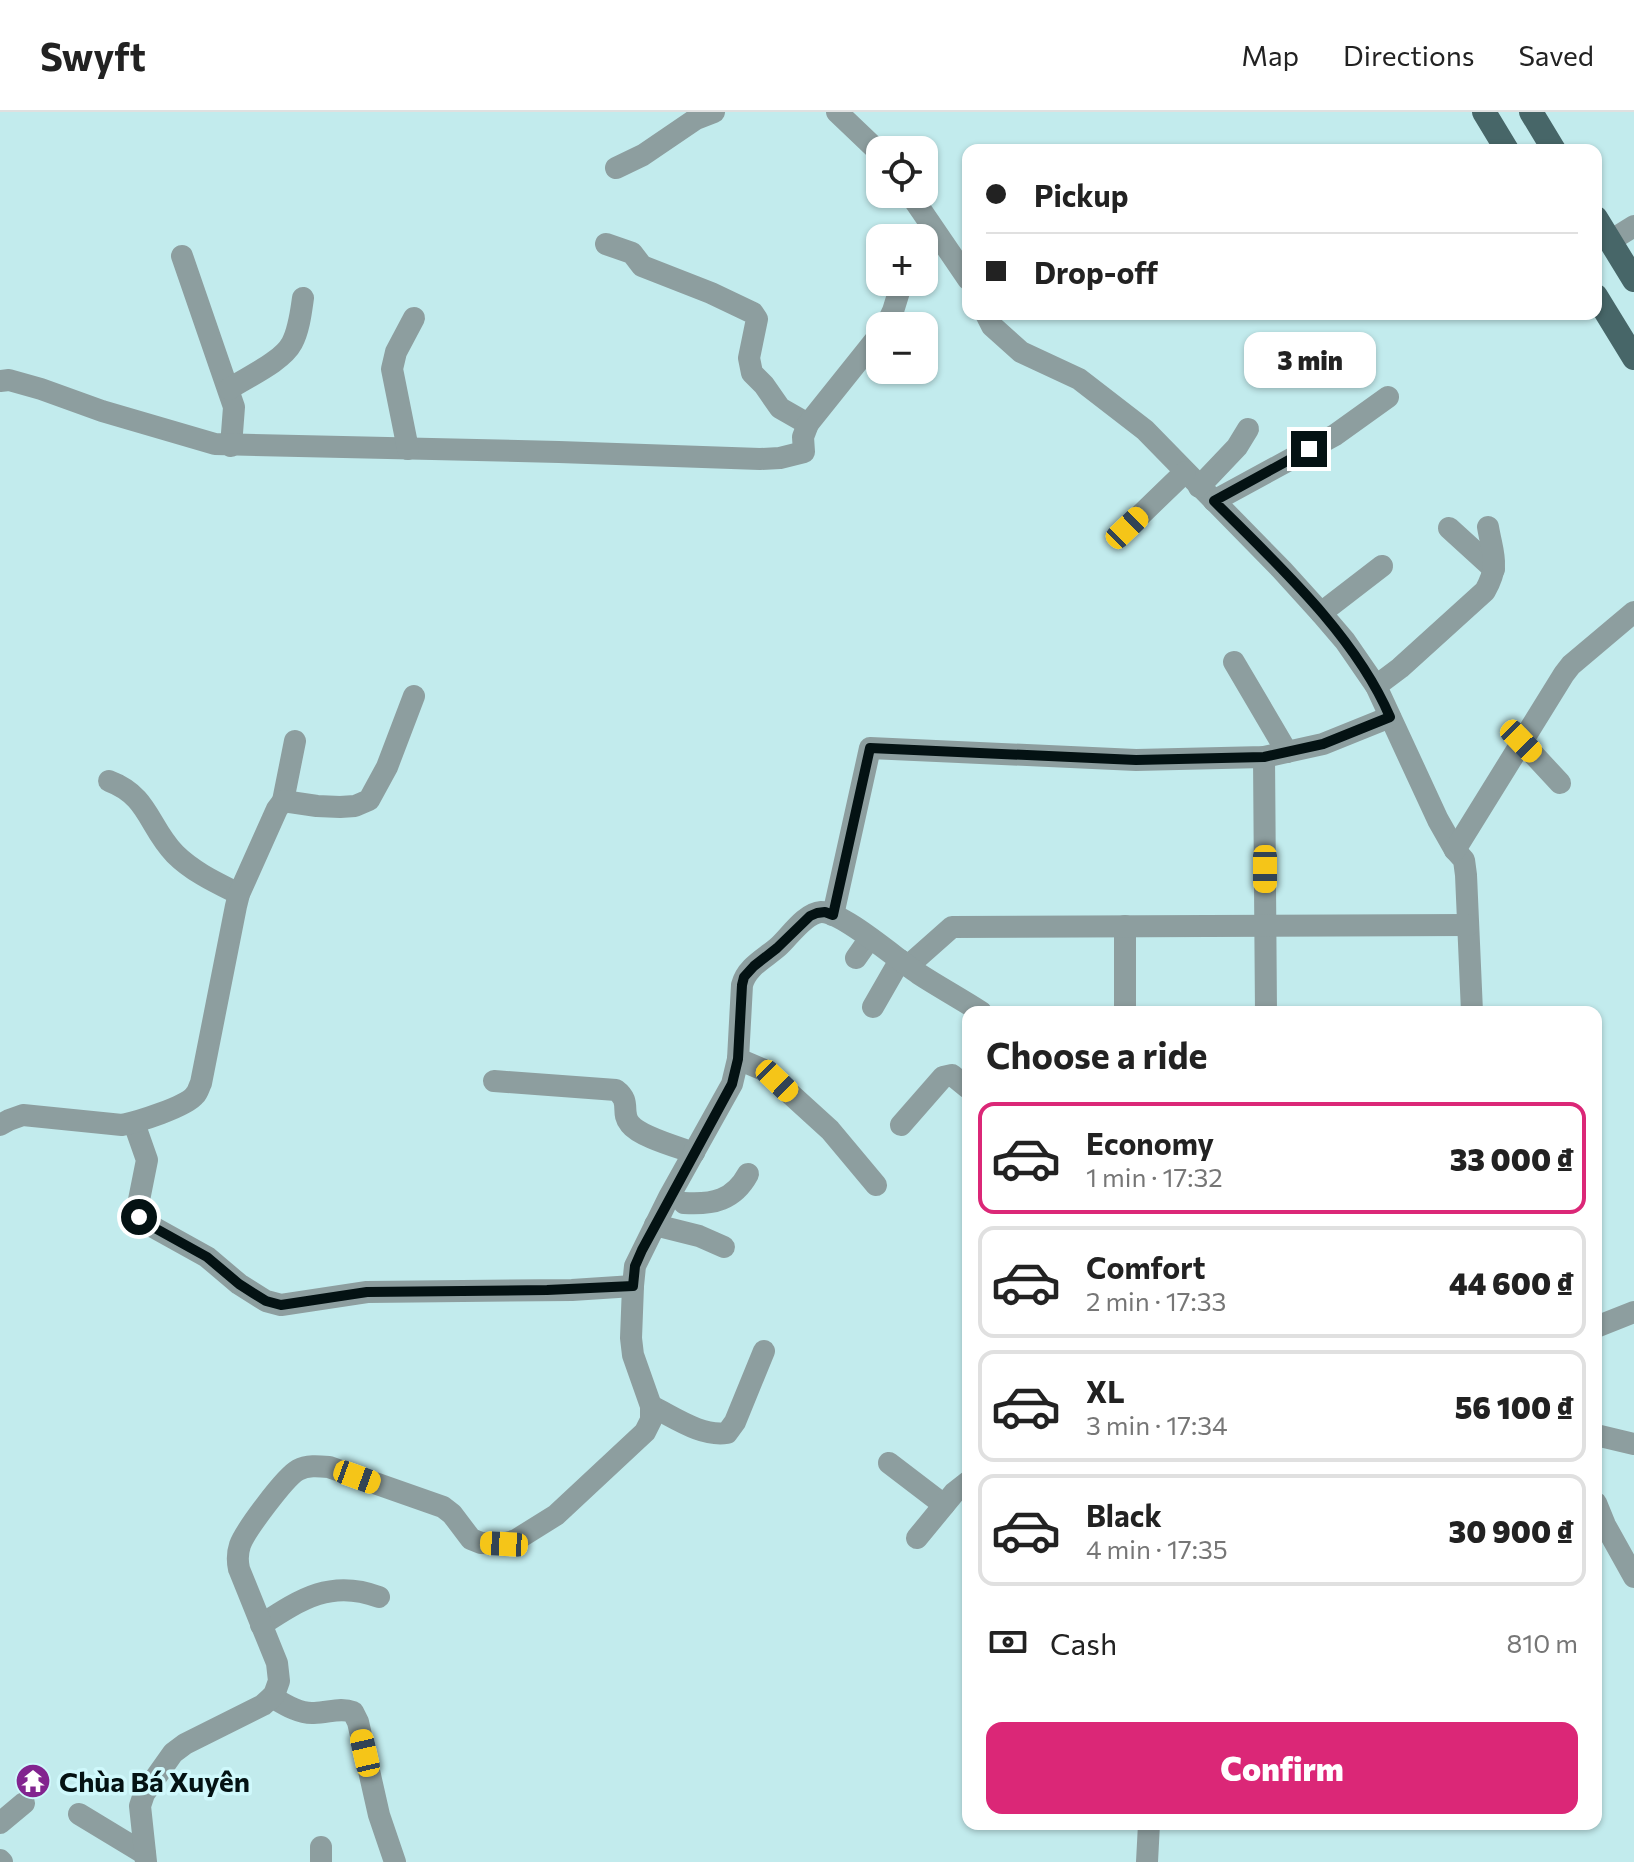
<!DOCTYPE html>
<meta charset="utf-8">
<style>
:root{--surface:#fff;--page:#f2f2f2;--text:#222;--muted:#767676;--line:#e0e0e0;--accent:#db2777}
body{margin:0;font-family:Commissioner,sans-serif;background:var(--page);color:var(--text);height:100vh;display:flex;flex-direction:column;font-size:30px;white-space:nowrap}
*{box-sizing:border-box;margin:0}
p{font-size:26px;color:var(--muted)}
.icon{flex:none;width:44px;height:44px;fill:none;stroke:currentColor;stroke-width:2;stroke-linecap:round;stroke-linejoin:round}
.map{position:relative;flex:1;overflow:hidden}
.side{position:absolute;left:962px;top:894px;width:640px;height:824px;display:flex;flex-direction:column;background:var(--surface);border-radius:16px;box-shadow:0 2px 6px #0004}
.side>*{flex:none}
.banner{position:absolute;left:962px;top:32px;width:640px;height:176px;border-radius:16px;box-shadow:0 2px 6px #0004;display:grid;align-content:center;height:176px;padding:0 24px;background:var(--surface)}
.controls{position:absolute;left:866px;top:24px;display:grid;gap:16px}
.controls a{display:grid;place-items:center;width:72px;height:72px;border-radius:16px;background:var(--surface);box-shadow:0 2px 6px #0004;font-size:40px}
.end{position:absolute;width:36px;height:36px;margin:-18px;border:10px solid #041213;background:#fff;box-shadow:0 0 0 4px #fff}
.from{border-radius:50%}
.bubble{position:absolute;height:56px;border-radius:16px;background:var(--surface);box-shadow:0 2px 6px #0004;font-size:26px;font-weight:800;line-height:56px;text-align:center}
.car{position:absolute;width:24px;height:48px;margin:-24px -12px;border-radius:10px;box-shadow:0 0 6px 2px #0007;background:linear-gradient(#f5c518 24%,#345 0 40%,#f5c518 0 76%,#345 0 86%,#f5c518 0)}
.banner b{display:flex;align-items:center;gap:28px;height:76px;font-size:30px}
.banner b+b{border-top:2px solid var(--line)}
.banner i{width:20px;height:20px;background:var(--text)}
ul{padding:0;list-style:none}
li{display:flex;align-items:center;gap:24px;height:112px;margin:0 16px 12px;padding:0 8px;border:4px solid var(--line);border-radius:16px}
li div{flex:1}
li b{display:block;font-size:30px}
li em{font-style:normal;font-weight:800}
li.on{border-color:var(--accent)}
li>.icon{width:72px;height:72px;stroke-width:1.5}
h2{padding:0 24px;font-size:36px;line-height:96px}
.pay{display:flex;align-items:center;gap:20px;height:88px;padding:0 24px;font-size:30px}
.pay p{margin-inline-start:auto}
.action{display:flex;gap:16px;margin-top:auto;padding:16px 24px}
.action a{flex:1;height:92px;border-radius:16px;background:var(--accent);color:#fff;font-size:32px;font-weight:800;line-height:92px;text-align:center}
header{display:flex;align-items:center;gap:48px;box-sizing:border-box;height:112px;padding:0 40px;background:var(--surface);border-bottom:2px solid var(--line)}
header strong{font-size:38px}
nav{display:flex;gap:44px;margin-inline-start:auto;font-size:28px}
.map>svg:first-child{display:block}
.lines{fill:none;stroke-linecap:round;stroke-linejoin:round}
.minor{stroke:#8d9e9f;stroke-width:22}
.major{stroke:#476668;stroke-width:24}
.route{stroke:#041213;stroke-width:10}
.labels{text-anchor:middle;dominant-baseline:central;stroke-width:7;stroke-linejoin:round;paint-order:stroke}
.poi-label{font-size:28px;font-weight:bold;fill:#041213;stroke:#cff8fb;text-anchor:start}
</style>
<header>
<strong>Swyft</strong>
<nav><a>Map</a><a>Directions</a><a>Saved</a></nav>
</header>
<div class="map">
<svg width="1634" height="1750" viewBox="0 0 1634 1750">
<rect width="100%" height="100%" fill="#c2ebed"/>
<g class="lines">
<g class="minor">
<path d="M837 0 880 41"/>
<path d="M616 56 643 43 696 7 714 0"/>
<path d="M910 82 968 167"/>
<path d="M1610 129 1634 114"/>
<path d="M606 132 632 141 642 154 711 181 753 201 757 207 749 246 752 261 764 273 780 296 808 312"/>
<path d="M182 144 234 295 231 334"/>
<path d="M986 202 992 214 1021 240 1079 267 1145 318 1282 458 1321 501 1345 529 1376 574 1438 708 1455 738 1464 748 1466 763 1472 900"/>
<path d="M886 214 893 199 902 170"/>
<path d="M0 269 9 268 41 277 102 299 215 332 559 340 760 347 780 346 804 340 803 325 808 312 880 222"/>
<path d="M229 277C247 265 282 250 292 231 299 218 301 200 303 186"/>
<path d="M408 337 392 257 396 240 414 206"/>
<path d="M1199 375 1237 335 1248 317"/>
<path d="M1214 389 1335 323 1388 285"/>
<path d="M1127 416 1185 360"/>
<path d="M1449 416 1494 457"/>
<path d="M1321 501 1382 454"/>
<path d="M1234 550 1287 640"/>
<path d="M1376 574 1400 556 1485 479C1500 452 1493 444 1488 415"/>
<path d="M1521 629 1560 671"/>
<path d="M1264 645 1266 900"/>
<path d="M109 669C149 684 148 714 175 742 193 760 217 771 239 782"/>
<path d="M283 689 295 629"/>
<path d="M1455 738 1564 562 1571 553 1634 500"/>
<path d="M833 803 870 636 1136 648 1264 645 1323 632 1390 605"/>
<path d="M1125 814V900"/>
<path d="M856 846 870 826"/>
<path d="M908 854 952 815 1468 813"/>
<path d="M873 895 900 848"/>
<path d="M738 947 764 958 830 1018 876 1073"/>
<path d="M494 969 616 978C632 990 620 1000 630 1012 640 1025 678 1035 694 1041"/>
<path d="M134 1011 147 1048 137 1098 139 1105 153 1115 207 1145 239 1172 266 1189 281 1193 367 1180 572 1178 633 1174"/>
<path d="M0 1013 9 1008 23 1003 122 1013C137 1010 186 995 195 983 198 980 199 975 201 971L236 794 239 782 277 697 283 689 317 694 340 695 355 694 369 688 387 655 414 584"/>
<path d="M901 1013 943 965 952 963 968 976"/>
<path d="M684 1091C713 1093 734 1088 748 1062"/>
<path d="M655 1113 699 1124 724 1135"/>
<path d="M1596 1215 1634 1200"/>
<path d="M651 1294C674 1305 701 1325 727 1321L735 1310 764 1239"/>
<path d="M1596 1323 1634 1332"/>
<path d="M889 1351 944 1393"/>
<path d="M1596 1391 1605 1413 1634 1465"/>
<path d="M917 1426 954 1381 968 1370"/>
<path d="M261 1513C301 1487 331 1467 379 1485"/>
<path d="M272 1585C284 1592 299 1602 314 1601 328 1601 340 1595 353 1600L358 1610 379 1703 395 1750"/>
<path d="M79 1702 145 1742"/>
<path d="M0 1711 24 1691"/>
<path d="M0 1748 2 1750"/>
<path d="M146 1750 140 1694 144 1682 173 1641 185 1632 263 1593 274 1583 279 1569 277 1551 239 1457C237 1448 237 1442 240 1433 245 1419 285 1365 298 1358 307 1353 318 1354 329 1355L443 1395 452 1402 471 1427 481 1431 504 1432 516 1428 556 1403 645 1320 651 1308V1294L633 1243 631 1226 633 1174 635 1154 669 1085 732 972 738 947 742 873C747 854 766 846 779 834 790 824 805 801 821 800 842 799 899 849 919 862 939 875 961 887 981 900"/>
<path d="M321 1750V1735"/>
<path d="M1147 1750 1149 1712"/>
</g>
<g class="major">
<path d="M1484 0 1507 38"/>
<path d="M1531 0 1554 38"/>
<path d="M1596 106 1634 168"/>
<path d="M1596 184 1634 246"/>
</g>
</g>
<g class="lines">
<path class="route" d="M139 1105 153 1115 207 1145 239 1172 253 1181 266 1189 281 1193 367 1180 547 1178 633 1174 635 1154 642 1138 732 972 738 947 742 873 744 865 754 854 777 836 810 804 817 801 825 800 833 803 870 636 1136 648 1264 645 1323 632 1390 605C1355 523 1277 452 1214 389L1309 337"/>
</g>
<defs>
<symbol id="temple-disc" viewBox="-11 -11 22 22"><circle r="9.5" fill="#82248f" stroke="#cff8fb"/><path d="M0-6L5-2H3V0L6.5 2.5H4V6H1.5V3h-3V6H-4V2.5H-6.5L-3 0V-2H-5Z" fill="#fff"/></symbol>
</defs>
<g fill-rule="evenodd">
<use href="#temple-disc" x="13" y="1649" width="40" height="40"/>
</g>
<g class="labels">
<g class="poi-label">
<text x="59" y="1669">Chùa Bá Xuyên</text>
</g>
</g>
</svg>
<div class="controls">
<a><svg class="icon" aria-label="locate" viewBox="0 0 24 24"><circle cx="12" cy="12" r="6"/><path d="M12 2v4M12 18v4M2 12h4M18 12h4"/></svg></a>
<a>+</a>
<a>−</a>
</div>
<i class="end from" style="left:139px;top:1105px"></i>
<i class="end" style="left:1309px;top:337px"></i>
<div class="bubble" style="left:1244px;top:220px;width:132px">3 min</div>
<i class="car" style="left:1127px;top:416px;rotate:46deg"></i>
<i class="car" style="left:1521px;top:629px;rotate:136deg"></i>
<i class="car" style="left:1265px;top:757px;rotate:180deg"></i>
<i class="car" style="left:777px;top:969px;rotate:134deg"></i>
<i class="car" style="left:357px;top:1365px;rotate:110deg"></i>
<i class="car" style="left:504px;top:1432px;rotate:273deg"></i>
<i class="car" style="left:365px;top:1641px;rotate:347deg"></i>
<div class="banner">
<b><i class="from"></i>Pickup</b>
<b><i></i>Drop-off</b>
</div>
<section class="side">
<h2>Choose a ride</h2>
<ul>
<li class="on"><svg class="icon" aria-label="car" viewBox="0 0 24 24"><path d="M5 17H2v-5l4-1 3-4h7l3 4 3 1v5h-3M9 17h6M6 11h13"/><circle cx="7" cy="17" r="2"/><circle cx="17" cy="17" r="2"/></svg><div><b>Economy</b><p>1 min · 17:32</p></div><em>33 000 ₫</em></li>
<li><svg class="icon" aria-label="car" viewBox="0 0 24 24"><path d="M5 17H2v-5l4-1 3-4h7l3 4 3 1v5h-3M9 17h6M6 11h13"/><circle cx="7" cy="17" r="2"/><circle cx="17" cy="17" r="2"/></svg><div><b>Comfort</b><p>2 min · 17:33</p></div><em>44 600 ₫</em></li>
<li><svg class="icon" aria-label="car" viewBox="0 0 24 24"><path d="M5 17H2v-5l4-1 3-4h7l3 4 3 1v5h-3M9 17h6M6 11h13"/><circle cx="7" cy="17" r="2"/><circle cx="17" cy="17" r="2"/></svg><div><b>XL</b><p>3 min · 17:34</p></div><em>56 100 ₫</em></li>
<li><svg class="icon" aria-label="car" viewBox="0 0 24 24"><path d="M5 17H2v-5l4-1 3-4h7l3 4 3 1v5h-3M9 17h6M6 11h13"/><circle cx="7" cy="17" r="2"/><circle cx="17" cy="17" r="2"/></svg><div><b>Black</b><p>4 min · 17:35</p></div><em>30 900 ₫</em></li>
</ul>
<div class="pay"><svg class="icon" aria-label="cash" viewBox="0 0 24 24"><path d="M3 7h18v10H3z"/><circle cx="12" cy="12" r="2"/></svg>Cash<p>810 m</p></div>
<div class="action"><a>Confirm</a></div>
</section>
</div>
